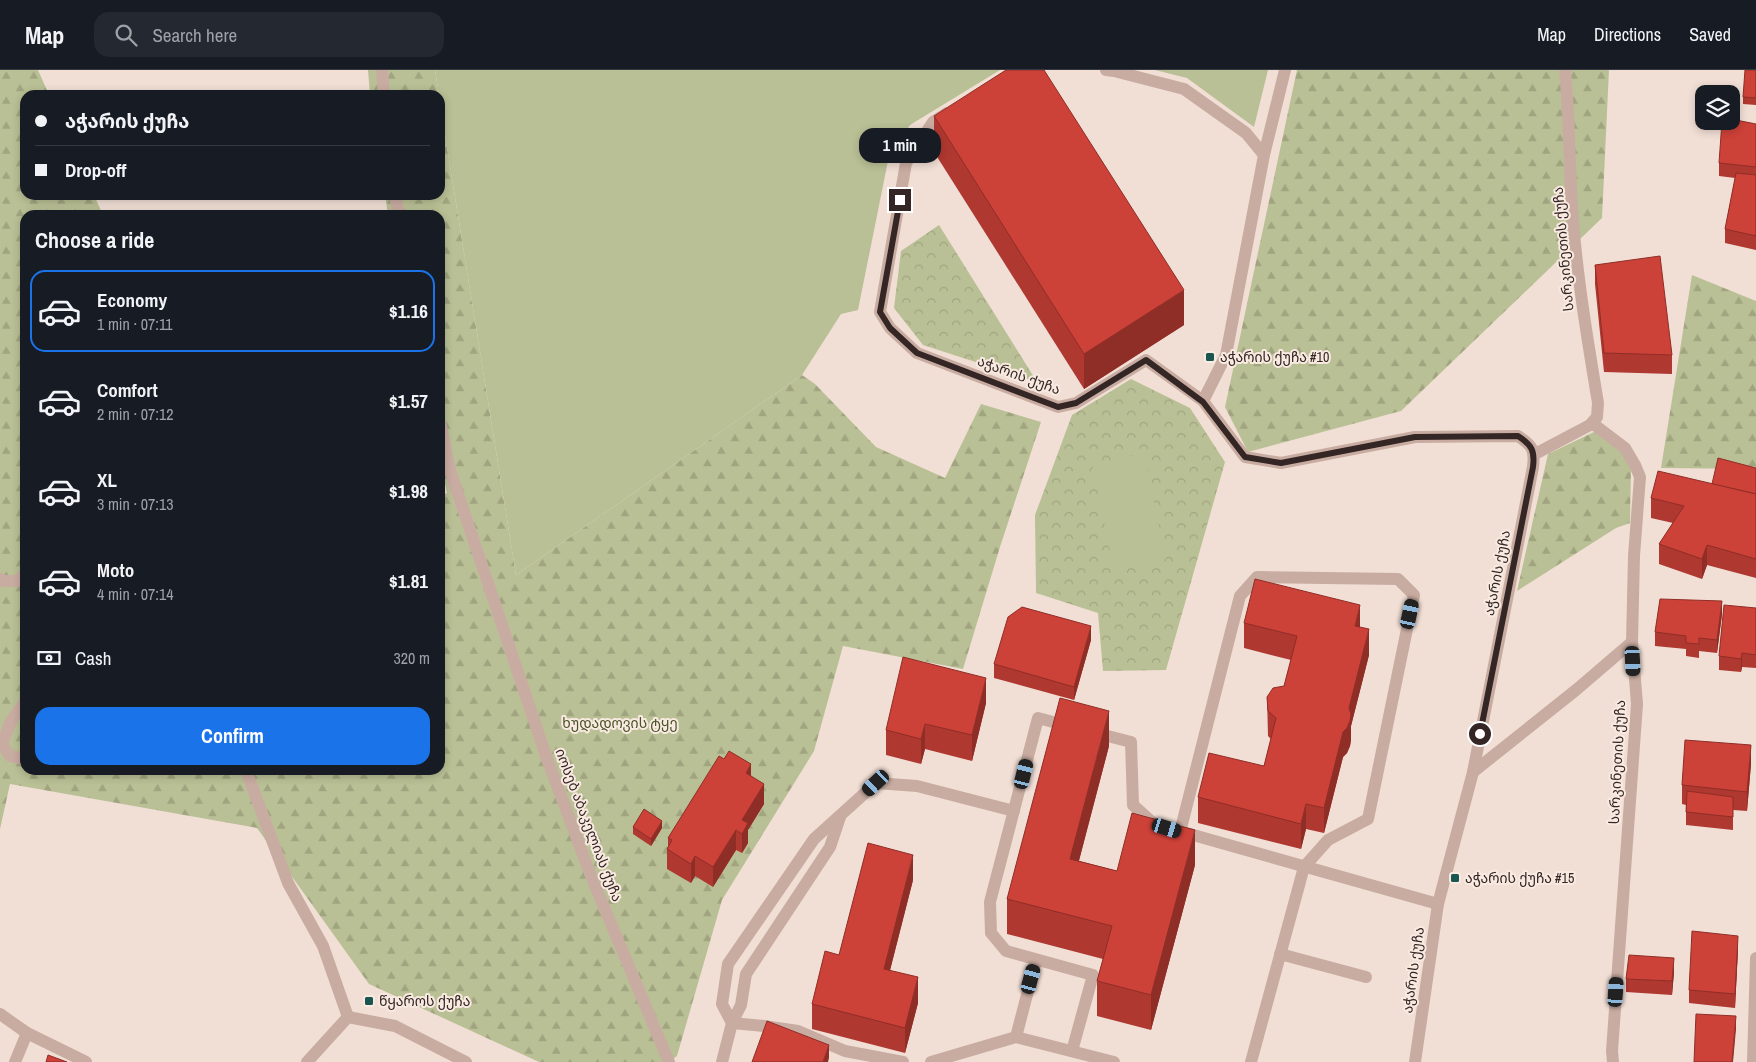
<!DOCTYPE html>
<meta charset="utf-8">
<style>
:root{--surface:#171b24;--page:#242831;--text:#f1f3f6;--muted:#9ea1a6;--line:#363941;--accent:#1a73e8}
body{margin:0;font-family:"Archivo Narrow","Noto Sans Georgian",sans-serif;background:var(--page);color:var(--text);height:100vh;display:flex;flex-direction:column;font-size:19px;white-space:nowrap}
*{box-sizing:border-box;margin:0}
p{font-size:16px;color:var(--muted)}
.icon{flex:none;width:28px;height:28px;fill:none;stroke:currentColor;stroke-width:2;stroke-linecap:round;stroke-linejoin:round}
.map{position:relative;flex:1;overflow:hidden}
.panel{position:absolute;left:20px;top:140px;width:425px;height:565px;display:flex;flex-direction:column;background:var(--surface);border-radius:15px;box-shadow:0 2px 8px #0003}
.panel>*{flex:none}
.hud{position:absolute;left:20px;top:20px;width:425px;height:110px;border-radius:15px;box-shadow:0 2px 8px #0003;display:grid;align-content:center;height:110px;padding:0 15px;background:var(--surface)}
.fabs{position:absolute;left:1695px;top:15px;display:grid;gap:10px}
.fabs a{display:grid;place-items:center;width:45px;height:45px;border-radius:10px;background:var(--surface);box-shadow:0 2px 8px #0003;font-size:25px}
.end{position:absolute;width:22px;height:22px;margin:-11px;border:6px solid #332624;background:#fff;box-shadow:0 0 0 2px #fff}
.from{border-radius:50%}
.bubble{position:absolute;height:35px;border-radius:15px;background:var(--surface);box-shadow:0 2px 8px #0003;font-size:16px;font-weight:800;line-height:35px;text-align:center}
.car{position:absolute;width:15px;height:30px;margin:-15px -8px;border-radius:6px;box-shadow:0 0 4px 1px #0007;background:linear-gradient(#222 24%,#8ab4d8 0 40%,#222 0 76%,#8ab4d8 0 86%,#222 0)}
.hud b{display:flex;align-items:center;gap:18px;height:48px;font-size:19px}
.hud b+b{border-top:1px solid var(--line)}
.hud i{width:12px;height:12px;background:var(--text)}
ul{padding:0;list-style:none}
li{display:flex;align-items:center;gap:15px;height:82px;margin:0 10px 8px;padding:0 5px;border:2px solid transparent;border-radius:15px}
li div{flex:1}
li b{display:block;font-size:19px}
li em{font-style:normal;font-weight:800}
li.on{border-color:var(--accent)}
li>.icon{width:45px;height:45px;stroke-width:1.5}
h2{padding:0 15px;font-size:22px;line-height:60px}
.pay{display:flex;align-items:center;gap:12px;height:55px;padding:0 15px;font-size:19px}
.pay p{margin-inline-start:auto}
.action{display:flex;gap:10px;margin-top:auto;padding:10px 15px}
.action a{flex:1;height:58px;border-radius:15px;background:var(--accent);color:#fff;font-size:20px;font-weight:800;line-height:58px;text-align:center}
header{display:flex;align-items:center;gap:30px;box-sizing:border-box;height:70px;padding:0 25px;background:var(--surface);border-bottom:1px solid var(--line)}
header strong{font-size:24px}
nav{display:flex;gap:28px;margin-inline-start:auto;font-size:18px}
.search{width:350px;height:45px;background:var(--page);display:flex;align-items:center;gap:12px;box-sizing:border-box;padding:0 18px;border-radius:15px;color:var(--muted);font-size:19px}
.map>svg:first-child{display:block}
.forest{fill:url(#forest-firs)}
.park{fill:url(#park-crowns)}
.garden{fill:#bac095}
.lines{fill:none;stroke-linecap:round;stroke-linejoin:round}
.minor{stroke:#c9aca1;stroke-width:12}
.wall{fill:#af3830}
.shaded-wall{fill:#8f2e27}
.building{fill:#cc4138;stroke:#8f2e27}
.route{stroke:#332624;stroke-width:6}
.poi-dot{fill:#18564f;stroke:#f9eae1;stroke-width:2}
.labels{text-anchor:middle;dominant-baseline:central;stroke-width:4;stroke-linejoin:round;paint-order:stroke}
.street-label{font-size:14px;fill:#332624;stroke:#f9eae1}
.poi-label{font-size:14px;fill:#332624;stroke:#f9eae1;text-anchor:start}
.park-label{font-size:14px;fill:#4a5227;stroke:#f9eae1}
</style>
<header>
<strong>Map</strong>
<div class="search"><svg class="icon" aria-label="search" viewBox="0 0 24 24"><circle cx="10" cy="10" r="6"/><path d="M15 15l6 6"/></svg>Search here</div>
<nav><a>Map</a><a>Directions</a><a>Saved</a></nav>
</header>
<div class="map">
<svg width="1756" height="992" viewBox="0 0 1756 992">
<defs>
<pattern id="forest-firs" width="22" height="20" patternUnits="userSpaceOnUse" patternTransform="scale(1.25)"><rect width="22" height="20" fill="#bac095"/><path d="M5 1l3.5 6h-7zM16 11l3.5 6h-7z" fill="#a0a580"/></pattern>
<pattern id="park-crowns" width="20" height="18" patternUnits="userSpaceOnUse" patternTransform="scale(1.25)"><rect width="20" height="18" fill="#bac095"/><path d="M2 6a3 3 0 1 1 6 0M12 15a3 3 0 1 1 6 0" fill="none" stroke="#a0a580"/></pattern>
</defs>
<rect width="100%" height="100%" fill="#f1dfd5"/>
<g class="forest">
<path d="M0 0H38L49 25H25V125H94L103 145H25V700H440V427L447 423 440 391V145H388L385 125H440V34L516 505 802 305 815 314 876 377 945 408 981 334 1041 352 1000 477 963 599 843 576 814 681 722 830 677 986 669 992H539L369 914 257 758 10 714 0 759Z"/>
<path d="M368 0H435L439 25H370Z"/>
<path d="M1297 0H1609L1602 148 1401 341 1248 382 1225 337Z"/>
<path d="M1692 205 1756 231V399L1661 398Z"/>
<path d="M1596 361 1622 382 1631 398 1630 453 1616 458 1517 521 1548 384Z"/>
</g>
<g class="park">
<path d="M939 155 1037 312 923 275 894 238 901 181Z"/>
<path d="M1131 309 1190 338 1225 392 1166 600 1103 601 1098 543 1036 523 1035 445 1072 345Z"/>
</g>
<g class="garden">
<path d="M435 0H1000L910 55 889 86 858 240 841 244 802 305 516 505 440 34V25H439Z"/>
<path d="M1155 0H1268L1254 57 1187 8Z"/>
<path d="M1144 383 1166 489 1114 500 1092 394Z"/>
</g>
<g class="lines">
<g class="minor">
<path d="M382 0 384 25"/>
<path d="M1106 0 1114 1 1184 19 1246 63 1264 85"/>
<path d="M947 43 933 52 906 93 880 242 890 258 917 283 1058 337 1076 333 1146 290 1203 331 1245 387 1281 393 1415 367 1518 366C1533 376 1535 380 1533 397L1473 702 1438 834 1415 992"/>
<path d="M395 125 399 145"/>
<path d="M1203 331 1226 285 1264 85 1285 0"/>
<path d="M440 352 450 400 546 686 591 806 669 992"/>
<path d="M1592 353 1625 378 1635 395 1640 407 1634 486 1632 572 1637 634 1612 981 1613 992"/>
<path d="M1535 384 1590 355 1597 347 1598 333C1588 273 1578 213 1573 152 1569 102 1570 51 1565 0"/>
<path d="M0 509 3 511H17L25 504"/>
<path d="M25 632 11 651 2 674 10 686 25 689"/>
<path d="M1068 656 1038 648 990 832 991 863 1006 881 1093 905 1072 981"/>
<path d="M1092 662 1131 672 1133 735 1154 754 1160 756"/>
<path d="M246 700 288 813 323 876 348 947"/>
<path d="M1473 702 1576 620 1632 572"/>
<path d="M1179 761 1438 834"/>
<path d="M1180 762 1240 526 1257 507 1398 509 1414 525 1368 749 1328 770 1304 797 1251 992"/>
<path d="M1280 884 1366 907"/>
<path d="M0 944 27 963 86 992"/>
<path d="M348 947 395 956 466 992"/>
<path d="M732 953 722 934 728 894 814 769 876 713 917 716 1014 741"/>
<path d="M732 953 741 935 746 904 830 777 840 747"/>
<path d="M1016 967 1036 890"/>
<path d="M15 992 27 963"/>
<path d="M307 992 348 947"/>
<path d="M722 992 732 953 764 956 798 961 845 981 903 992"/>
<path d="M931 992 1016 967 1114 992"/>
<path d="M1753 992 1756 888"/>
</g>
</g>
<g class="wall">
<path d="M1756 0V35L1743 34V27Z"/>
<path d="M934 46 1184 255 1084 319 934 82Z"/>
<path d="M1756 54V180L1725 173V159L1735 108 1719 106V93Z"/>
<path d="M1595 195 1672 285V304L1604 302 1595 214Z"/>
<path d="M1756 398V508L1707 495 1702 509 1659 494V474L1673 453 1651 448V428L1712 414Z"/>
<path d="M1756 538V598L1742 597 1741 602 1719 600V586Z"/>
<path d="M1722 544 1717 583 1699 581V588L1686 586V579L1655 576V562Z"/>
<path d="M1244 553 1360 557 1369 585 1351 656V670L1350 676 1347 683 1343 687 1324 763 1306 759 1301 779 1198 753V727L1264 696 1271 669 1268 666 1267 627 1284 616 1291 590 1244 578Z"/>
<path d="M1091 570 1074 630 994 608V594Z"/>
<path d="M986 633 972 691 925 679 921 694 886 685V660Z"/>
<path d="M1109 676 1079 791 1117 801 1195 795 1151 960 1097 946V911L1103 889 1007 864V829Z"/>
<path d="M1751 694 1747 741 1733 740V760L1686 755V735L1682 734V715Z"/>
<path d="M751 706 764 734 748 760V773L742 783 736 780 713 817 695 806 691 813 667 799V779L668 777V768Z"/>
<path d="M633 757 662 758 651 776 633 764Z"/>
<path d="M913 810 890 900 918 933 905 983 812 959V934L839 885Z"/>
<path d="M1738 879 1735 938 1689 933V920Z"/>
<path d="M1674 902 1672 925 1626 922V909Z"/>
</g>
<g class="shaded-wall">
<path d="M1184 220V255L1084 319V284Z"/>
<path d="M1707 475V495L1702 509V489Z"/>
<path d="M1722 531V544L1717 583V570Z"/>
<path d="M1360 535V561L1355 556Z"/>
<path d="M1091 556V570L1074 630V617Z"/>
<path d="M1369 559V585L1351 656V670L1350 676 1347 683 1343 687 1324 763V738Z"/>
<path d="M1742 583V597L1741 602V589Z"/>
<path d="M986 608V633L972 691V665Z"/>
<path d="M1109 641V676L1070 824V789Z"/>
<path d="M925 654V679L921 694V669Z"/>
<path d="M1751 675V694L1747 741V722Z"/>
<path d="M751 694V714L746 703Z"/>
<path d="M764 714V734L748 760V773L742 783V750Z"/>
<path d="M1306 734V759L1301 779V754Z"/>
<path d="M662 751V758L651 776V769Z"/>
<path d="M736 760V780L713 817V797Z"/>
<path d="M1195 760V795L1151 960V925Z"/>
<path d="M913 785V810L884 924V899Z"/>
<path d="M695 786V806L691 813V794Z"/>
<path d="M1738 866V879L1735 938V924Z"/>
<path d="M1674 888V902L1672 925V911Z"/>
<path d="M918 907V933L905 983V958Z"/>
<path d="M1736 946V959L1733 992H1732Z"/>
<path d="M829 975V988L828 992H823Z"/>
</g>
<g class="building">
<path d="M1006 0H1044L1184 220 1084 284 934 46Z"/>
<path d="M1745 0H1756V28L1743 27Z"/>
<path d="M1731 49 1756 54V97L1719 93 1722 51H1731Z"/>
<path d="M1736 103 1756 105V166L1725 159Z"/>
<path d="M1660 186 1672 285 1604 283 1595 195Z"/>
<path d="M1718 388 1756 398V424L1712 414Z"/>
<path d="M1658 401 1756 424V489L1707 475 1702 489 1659 474 1684 436 1651 428Z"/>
<path d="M1255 509 1360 535 1355 556 1369 559 1349 638 1351 644 1350 651 1347 658 1343 662 1324 738 1306 734 1301 754 1198 727 1209 683 1264 696 1276 648 1268 641 1267 627 1273 618 1284 616 1297 566 1244 553Z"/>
<path d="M1660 529 1722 531 1717 570 1699 568V574L1686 573V566L1655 562Z"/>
<path d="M1724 535 1756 538V585L1742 583 1741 589 1719 586Z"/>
<path d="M1022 537 1091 556 1074 617 994 594 1008 547Z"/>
<path d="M903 587 986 608 972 665 925 654 921 669 886 660Z"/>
<path d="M1060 628 1109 641 1070 789 1117 801 1132 743 1195 760 1151 925 1097 911 1112 856 1007 829Z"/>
<path d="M1685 670 1751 675 1747 722 1682 715Z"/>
<path d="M729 681 751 694 746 703 764 714 742 750 748 753 742 764 736 760 713 797 695 786 691 794 667 779 672 770 668 768 719 686 724 689Z"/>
<path d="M1687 721 1733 727V747L1686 742Z"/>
<path d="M644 739 662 751 651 769 633 757Z"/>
<path d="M868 773 913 785 884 899 918 907 905 958 812 934 825 881 839 885Z"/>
<path d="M1692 861 1738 866 1735 924 1689 920Z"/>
<path d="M1629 885 1674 888 1672 911 1626 909Z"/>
<path d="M1696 944 1736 946 1732 992H1694Z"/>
<path d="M767 951 829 975 823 992H752Z"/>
<path d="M48 985 67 992H46Z"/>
</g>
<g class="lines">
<path class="route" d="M900 130 880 242 890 258 917 283 1058 337 1076 333 1146 290 1203 332 1245 387 1281 393 1415 367 1518 366C1532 375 1535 381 1533 397L1480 664"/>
</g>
<g class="poi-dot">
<rect x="1205" y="282" width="10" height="10" rx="2.5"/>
<rect x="1450" y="803" width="10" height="10" rx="2.5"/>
<rect x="364" y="926" width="10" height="10" rx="2.5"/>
</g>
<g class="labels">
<g class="street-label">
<text transform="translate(1563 179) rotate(-95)">სარკინეთის ქუჩა</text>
<text transform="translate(1019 305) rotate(20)">აჭარის ქუჩა</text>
<text transform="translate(1497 503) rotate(-79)">აჭარის ქუჩა</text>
<text transform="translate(1617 692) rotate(-87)">სარკინეთის ქუჩა</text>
<text transform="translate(589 755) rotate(69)">იოსებ აბაკელიას ქუჩა</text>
<text transform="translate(1413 900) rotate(-82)">აჭარის ქუჩა</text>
</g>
<g class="poi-label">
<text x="1220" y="287">აჭარის ქუჩა #10</text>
<text x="1465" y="808">აჭარის ქუჩა #15</text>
<text x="379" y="931">წყაროს ქუჩა</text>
</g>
<g class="park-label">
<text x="620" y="653">ხუდადოვის ტყე</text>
</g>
</g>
</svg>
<div class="fabs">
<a><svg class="icon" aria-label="layers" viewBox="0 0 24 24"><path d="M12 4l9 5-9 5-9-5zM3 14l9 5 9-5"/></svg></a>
</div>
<i class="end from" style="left:1480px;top:664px"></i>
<i class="end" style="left:900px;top:130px"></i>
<div class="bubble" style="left:859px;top:58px;width:82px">1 min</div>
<i class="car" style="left:1410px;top:544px;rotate:12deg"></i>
<i class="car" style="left:1633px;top:591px;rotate:177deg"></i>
<i class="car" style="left:1024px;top:704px;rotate:14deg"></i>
<i class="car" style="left:876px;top:713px;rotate:227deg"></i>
<i class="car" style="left:1167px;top:758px;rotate:107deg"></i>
<i class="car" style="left:1031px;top:909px;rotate:15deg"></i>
<i class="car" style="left:1616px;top:922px;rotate:4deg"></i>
<div class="hud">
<b><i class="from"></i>აჭარის ქუჩა</b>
<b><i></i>Drop-off</b>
</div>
<section class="panel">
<h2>Choose a ride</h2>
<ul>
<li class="on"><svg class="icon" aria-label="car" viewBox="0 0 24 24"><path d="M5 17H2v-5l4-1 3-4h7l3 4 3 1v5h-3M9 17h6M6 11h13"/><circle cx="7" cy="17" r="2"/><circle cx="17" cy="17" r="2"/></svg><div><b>Economy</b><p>1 min · 07:11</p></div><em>$1.16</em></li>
<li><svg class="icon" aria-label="car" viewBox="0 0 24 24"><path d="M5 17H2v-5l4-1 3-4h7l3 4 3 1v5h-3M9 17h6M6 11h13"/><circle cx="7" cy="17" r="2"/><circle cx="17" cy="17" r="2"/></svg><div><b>Comfort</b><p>2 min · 07:12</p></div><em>$1.57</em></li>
<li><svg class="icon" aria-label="car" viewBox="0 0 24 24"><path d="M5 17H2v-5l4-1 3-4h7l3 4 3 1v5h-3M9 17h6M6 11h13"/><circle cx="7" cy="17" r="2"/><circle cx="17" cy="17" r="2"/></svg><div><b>XL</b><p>3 min · 07:13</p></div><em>$1.98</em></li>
<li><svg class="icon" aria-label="car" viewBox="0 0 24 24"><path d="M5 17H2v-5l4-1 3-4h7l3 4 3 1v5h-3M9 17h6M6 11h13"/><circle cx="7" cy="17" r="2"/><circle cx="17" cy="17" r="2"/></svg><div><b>Moto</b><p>4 min · 07:14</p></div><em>$1.81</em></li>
</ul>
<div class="pay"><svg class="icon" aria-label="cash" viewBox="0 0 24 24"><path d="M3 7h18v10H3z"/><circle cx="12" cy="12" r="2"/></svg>Cash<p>320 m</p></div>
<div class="action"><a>Confirm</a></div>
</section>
</div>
